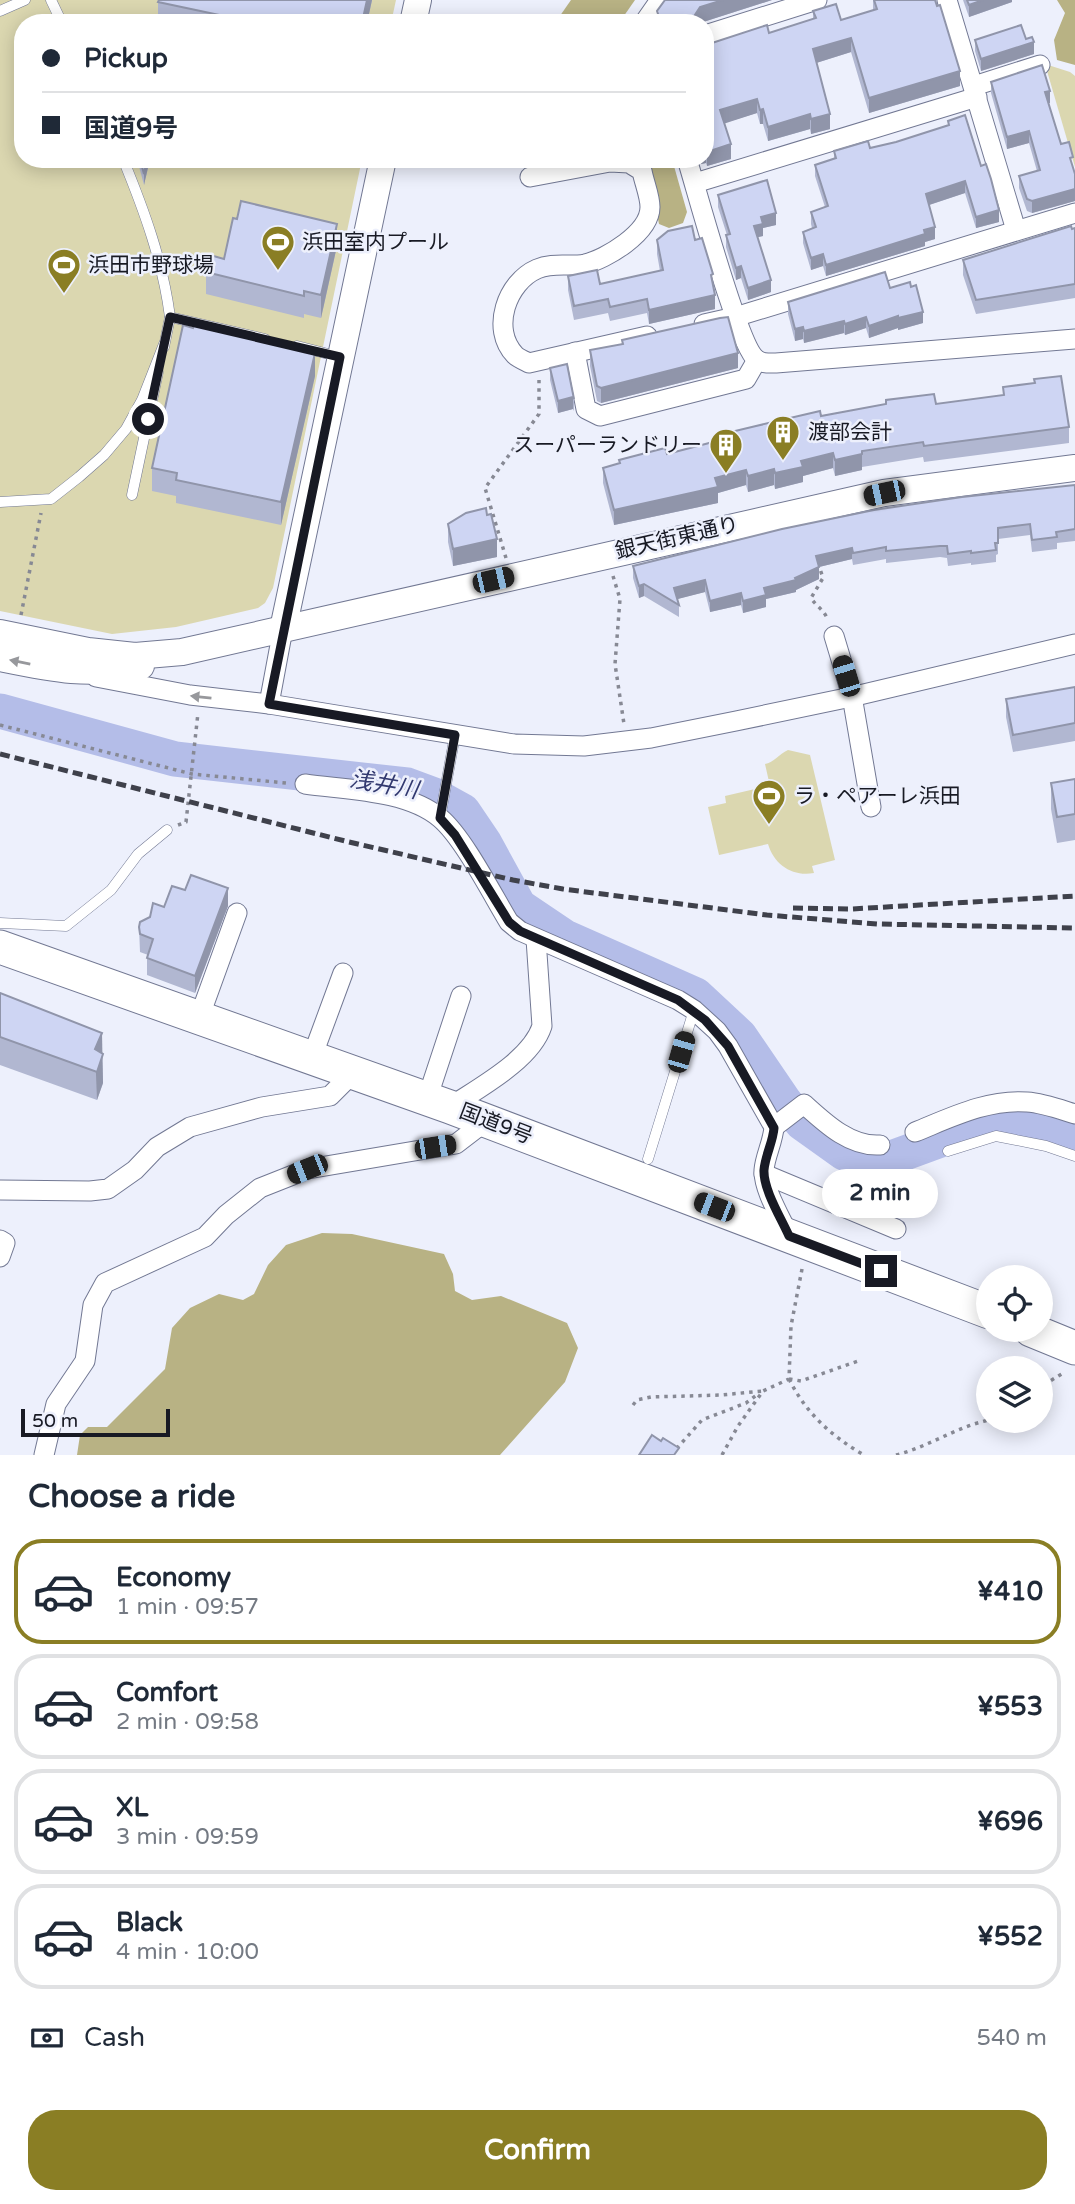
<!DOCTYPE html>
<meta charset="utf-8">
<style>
:root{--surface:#fff;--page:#f6f6f7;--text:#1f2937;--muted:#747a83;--line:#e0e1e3;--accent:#8a7e24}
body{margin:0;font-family:"Varela Round","Noto Sans JP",sans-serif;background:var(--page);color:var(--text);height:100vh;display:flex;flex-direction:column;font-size:26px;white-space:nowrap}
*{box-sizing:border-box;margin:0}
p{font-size:23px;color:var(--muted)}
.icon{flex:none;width:38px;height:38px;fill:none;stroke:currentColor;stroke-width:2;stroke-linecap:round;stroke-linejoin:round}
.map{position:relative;height:1455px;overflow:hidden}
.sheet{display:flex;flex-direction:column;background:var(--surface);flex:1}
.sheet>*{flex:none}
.banner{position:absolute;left:14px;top:14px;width:700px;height:154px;border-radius:28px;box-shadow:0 4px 18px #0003;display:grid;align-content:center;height:154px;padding:0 28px;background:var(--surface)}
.tools{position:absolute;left:976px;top:1265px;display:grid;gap:14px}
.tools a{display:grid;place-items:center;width:77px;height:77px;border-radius:50%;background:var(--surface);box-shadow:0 4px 18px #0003;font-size:35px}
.scale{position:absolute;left:21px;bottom:18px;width:149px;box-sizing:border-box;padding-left:7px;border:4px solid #181a24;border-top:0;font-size:19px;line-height:24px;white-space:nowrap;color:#181a24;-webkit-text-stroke:5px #edf0fc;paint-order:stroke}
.end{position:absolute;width:32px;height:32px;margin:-16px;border:9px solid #181a24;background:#fff;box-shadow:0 0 0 4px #fff}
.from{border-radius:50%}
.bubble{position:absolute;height:49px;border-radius:24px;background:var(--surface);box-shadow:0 4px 18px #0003;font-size:23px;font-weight:700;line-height:49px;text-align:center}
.car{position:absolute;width:21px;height:42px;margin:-21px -10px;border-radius:9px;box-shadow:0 0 5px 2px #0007;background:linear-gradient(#222 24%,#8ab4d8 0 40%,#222 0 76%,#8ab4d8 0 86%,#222 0)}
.banner b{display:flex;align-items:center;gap:24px;height:66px;font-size:26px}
.banner b+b{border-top:2px solid var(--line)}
.banner i{width:18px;height:18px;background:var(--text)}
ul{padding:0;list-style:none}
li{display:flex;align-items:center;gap:21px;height:105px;margin:0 14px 10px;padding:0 14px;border:4px solid var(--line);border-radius:28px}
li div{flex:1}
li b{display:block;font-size:26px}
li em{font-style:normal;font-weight:700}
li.on{border-color:var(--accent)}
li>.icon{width:63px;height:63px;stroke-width:1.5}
h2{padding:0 28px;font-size:32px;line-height:84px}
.pay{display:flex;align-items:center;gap:18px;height:77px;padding:0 28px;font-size:26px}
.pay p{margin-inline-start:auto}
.action{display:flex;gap:14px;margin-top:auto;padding:14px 28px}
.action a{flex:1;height:80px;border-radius:28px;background:var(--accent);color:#fff;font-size:28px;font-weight:700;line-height:80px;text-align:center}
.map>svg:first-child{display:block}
.green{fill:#dbd7b0}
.forest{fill:#b8b284}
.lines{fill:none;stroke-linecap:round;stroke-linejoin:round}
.river{stroke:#b4bde8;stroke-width:35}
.lane-casing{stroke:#727893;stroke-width:11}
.street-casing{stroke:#727893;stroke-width:21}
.secondary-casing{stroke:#727893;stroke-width:28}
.highway-casing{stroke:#727893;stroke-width:35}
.path{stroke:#878994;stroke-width:3.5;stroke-dasharray:3.5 5;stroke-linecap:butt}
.lane{stroke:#fff;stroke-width:10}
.street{stroke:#fff;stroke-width:19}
.secondary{stroke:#fff;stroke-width:26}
.highway{stroke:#fff;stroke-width:33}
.rail{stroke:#3f414b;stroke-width:5;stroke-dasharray:10 5;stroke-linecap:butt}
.wall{fill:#b1b7d1}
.shaded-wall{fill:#9095aa}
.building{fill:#ced5f3;stroke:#9095aa;stroke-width:2}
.oneway{fill:#97989c}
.route{stroke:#181a24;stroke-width:9}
.labels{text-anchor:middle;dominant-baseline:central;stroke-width:5;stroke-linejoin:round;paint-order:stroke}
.poi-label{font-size:21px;fill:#181a24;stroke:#edf0fc;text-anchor:start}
.street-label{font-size:21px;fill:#181a24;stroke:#edf0fc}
.water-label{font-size:23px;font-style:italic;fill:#32396f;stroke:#edf0fc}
</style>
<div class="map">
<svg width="1075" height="1455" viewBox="0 0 1075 1455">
<rect width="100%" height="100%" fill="#edf0fc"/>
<g class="green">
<path d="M0 0H396L391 23H23V159H362L273 588 265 603 258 608 176 627 112 634 0 611Z"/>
<path d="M1045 64 1070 72 1075 76V167Z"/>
<path d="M788 750 810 755 835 860 812 866 814 873C793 877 774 865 768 844L719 855 708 807 726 803 725 796 755 789 757 798 772 795 765 764C773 763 779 754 788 750Z"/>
</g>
<g class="forest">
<path d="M571 0H635L619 23H555Z"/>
<path d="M1057 0H1075V65L1057 60 1054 40 1065 13Z"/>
<path d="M640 159H672L687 212 683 223 669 228 659 224 646 163Z"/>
<path d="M322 1233 352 1234 444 1254 453 1274 455 1291 472 1300 501 1296 567 1323 578 1348 565 1382 500 1455H77L80 1435 88 1427H107L165 1369 172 1328 190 1308 219 1294 243 1300 254 1294 268 1265 286 1245Z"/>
</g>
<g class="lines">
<path class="river" d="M0 711 175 759 407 785 434 795 463 811 484 842 519 906 565 937 696 995 740 1036 785 1102 802 1123 844 1153 875 1164 984 1124 1036 1123 1075 1133"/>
<defs>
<g id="lane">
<path d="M51 0 62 23"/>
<path d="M0 11 25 0"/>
<path d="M123 159C144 210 163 262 170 317L265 339"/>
<path d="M297 346 340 357"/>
<path d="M164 347 170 317"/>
<path d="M132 495 158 372"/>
<path d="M0 502 51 499 79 477 104 455 126 429 142 400 164 344"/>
<path d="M440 818 455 735"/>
<path d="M0 923 66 926 111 890 138 854 167 830"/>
<path d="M948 1151 996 1136 1046 1146 1075 1156"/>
<path d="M648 1159 694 1010"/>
</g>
<g id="street">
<path d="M947 0 1016 230"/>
<path d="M644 23 660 0"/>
<path d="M705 35 817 0"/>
<path d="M974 86 1040 65"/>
<path d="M687 159C697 191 738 345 756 359 762 364 769 363 776 363L1075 339"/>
<path d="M530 177 610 162 629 163 642 171C644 182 650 196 650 207 650 233 606 259 585 264 569 267 553 262 537 269 507 282 490 329 515 355 518 358 525 361 529 363L647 336"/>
<path d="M695 183 977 97"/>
<path d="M704 324 735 317 1075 213"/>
<path d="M575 352 586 409 600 416 746 379 757 360"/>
<path d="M834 636 852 696 871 807"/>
<path d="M96 677 190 695 269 704 514 744 584 746 651 738 736 721 851 697 1075 644"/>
<path d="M269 704 283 629"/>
<path d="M305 784C346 790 407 790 440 818 463 837 492 894 509 922L520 931 678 1000 694 1010 717 1031 728 1046 774 1127C773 1142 765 1156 764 1170 763 1189 781 1218 789 1236"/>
<path d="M199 1018 237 913"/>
<path d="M312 1057 343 973"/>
<path d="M427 1099 461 996"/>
<path d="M450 1107C480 1087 531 1060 542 1026L536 939"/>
<path d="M774 1127 804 1104C825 1123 850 1147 880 1145"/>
<path d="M915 1132C950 1118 987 1099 1027 1102 1043 1103 1059 1109 1075 1114"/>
<path d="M764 1174 896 1229"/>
<path d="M0 1190 90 1191 108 1189 135 1170 157 1147 190 1127 262 1107 330 1096 354 1072"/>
<path d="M0 1240 5 1243 0 1257"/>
<path d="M44 1455 56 1404 85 1361 93 1305 105 1283 205 1237 226 1215 260 1188 308 1169 456 1144 486 1121"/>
</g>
<g id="secondary">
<path d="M413 23 418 0"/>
<path d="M283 629 383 159"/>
<path d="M0 633 88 651 135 656 182 652 884 493 1075 468"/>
<path d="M0 658C54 669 86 676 141 666"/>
</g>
<g id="highway">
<path d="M0 947 450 1107 989 1312"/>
<path d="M1031 1330 1075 1348"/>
</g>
</defs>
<use href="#lane" class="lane-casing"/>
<use href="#street" class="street-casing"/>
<use href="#secondary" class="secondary-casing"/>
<use href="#highway" class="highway-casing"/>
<g class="path">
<path d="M506 558 485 488 539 414V380"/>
<path d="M818 563 823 578 811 598C816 606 823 609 827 618"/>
<path d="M613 576 620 599 615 664 624 724"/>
<path d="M21 615 41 513"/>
<path d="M0 725 192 774 286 783"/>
<path d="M178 825 186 822 198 713"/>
<path d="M789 1379C806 1413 831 1436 864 1455"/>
<path d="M789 1379 801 1381 861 1360"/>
<path d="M1041 1394 1050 1381 1065 1372"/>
<path d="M633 1405 637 1400 651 1397 721 1395 763 1391"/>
<path d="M671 1455 702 1420 746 1403 758 1394"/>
<path d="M722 1455 738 1426 763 1391 789 1379 791 1326 802 1269"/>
<path d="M896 1455C928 1447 956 1427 989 1420"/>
</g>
<use href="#lane" class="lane"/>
<use href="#street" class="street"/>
<use href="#secondary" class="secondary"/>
<use href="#highway" class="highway"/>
<g class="rail">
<path d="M0 754 349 842 513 880 563 889 767 915 877 924 1075 928"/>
<path d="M793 908 852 909 1075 896"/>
</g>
</g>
<g class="wall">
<path d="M372 0 367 23H158V2Z"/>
<path d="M665 0H772L700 23H657V11Z"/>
<path d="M873 0H935L960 86 869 113 851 52 816 63 830 129 811 134 810 129 768 141 763 124H760L757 113 724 123 731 159 707 166 706 163 701 164 700 159H705L712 43 769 33 813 19V11L841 20 873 10Z"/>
<path d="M963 0H1012V2L969 17Z"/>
<path d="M1026 39 1034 54 981 71 975 51V40Z"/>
<path d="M991 82 1050 103H1048L1061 144 1075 174V201L1032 213 1027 211 1019 188V176L1037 171 1029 143 1007 149 991 93Z"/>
<path d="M948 121 999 222 976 228 965 193 929 205 935 239 925 242V246L826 276 823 266 811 270 803 243V232L812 228 811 224V212L825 207 815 176V165L834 159V151L870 148 896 142 948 125Z"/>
<path d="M137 159H150L144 185Z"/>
<path d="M718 195 776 225 763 228V236L758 237 771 292 748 300 741 278 736 280 726 247V235H727L718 207Z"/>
<path d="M1075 228V298L976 314 963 275V260Z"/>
<path d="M657 240H695L713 283 715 309 649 324 647 313 610 321 608 313 574 320 568 290V276L600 284 660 271 657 254Z"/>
<path d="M337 246 321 318 304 314V318L206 294V272L224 259Z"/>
<path d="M890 288 923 323 898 330V328L869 338 866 328 845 335 844 333 804 343 803 339 795 341 788 314V302Z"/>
<path d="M193 328 213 330 309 352 315 376 281 525 176 503V496L152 491V468Z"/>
<path d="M622 340 738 368 601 403 597 401 590 366V350L622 344Z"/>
<path d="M550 368 574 399V411L573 409 558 413 550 380Z"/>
<path d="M1003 387 1069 427V443L924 462 923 457 862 467V470L835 476 833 468 803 476V482L775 489 774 485 748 492 746 485 718 493V503L614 525 603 483V468L619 463V460L667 454 735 436V431L886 404V400L936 404 1003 395Z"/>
<path d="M1075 485V541L1057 543V549L1032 552 1030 535 998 539V554L996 555V562L971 565V563L948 566 947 558 940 557 886 563V559L853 565 852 559 819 567V579L796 590V592L766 599V607L743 613 741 605 710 612 705 592 677 599 679 605V617L644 596 639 598 633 578V566Z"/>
<path d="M448 524 497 557 453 566 448 542Z"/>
<path d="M1075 687V741L1013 752 1006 717V699Z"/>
<path d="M1075 779V840L1057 843 1051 809V783Z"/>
<path d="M228 906 195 993 147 975V958L148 955 140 952 139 927 164 907Z"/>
<path d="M0 993 102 1053 103 1083 97 1100 0 1065Z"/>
</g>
<g class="shaded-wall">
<path d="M367 0H372L367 23H362Z"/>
<path d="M723 0H772L700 23H693V18L700 7Z"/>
<path d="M983 0H1012V2L969 17V5Z"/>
<path d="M851 38V52L813 64V49Z"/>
<path d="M1034 42V54L981 71V59Z"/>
<path d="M960 71V86L869 113V98Z"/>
<path d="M1050 91V103L1045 104V92Z"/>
<path d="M757 99V113L720 125V110Z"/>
<path d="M763 109V124H760V110Z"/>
<path d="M810 114V129L768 141V127Z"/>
<path d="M830 114V129L811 134V119Z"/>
<path d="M1029 131V143L1007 149V137Z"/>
<path d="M731 144V159L707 166V152Z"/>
<path d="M705 148H706V163L701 164V159H705Z"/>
<path d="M147 159H150L144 185V174Z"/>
<path d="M965 181V193L926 206V194Z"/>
<path d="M1075 189V201L1032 213V201Z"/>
<path d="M999 210V222L976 228V217Z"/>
<path d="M776 213V225L763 228V236L754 238V226L761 217Z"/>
<path d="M337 224V246L321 318V295Z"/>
<path d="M935 227V239L925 242V246L826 276V265Z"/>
<path d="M823 254V266L811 270V258Z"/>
<path d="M741 266V278L736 280V268Z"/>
<path d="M771 280V292L748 300V288Z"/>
<path d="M715 295V309L649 324V310Z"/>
<path d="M923 312V323L898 330V318Z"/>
<path d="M898 316V328L869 338V326Z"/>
<path d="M866 317V328L845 335V324Z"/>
<path d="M844 321V333L804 343V331Z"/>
<path d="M803 327V339L795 341V329Z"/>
<path d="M315 353V376L281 525V502Z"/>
<path d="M738 353V368L601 403V388Z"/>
<path d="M573 397V409L558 413V401Z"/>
<path d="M833 453V468L803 476V482L775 489V473L801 461Z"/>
<path d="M862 454V470L835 476V460Z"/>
<path d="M774 469V485L748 492V476Z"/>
<path d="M746 470V485L718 493V503L614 525V510L715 478Z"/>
<path d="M497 539V557L453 566V549Z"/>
<path d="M852 548V559L819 567V579L796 590V592L766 599V607L743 613V601L764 588 795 578 816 556Z"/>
<path d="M705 580V592L674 600V588Z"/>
<path d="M644 584V596L639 598V586Z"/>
<path d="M741 593V605L710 612V601Z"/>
<path d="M228 888V906L195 993V976Z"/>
<path d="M102 1033 103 1083 97 1100 95 1049Z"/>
</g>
<g class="building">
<path d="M159 0H367L362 23H257L158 2Z"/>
<path d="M665 0H723L700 7 693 18 694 23H661L657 11Z"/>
<path d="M874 0H935L937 6 940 5 960 71 869 98 851 38 813 49 830 114 811 119 810 114 768 127 763 109 760 110 757 99 720 110 731 144 707 152 706 148H705V31L708 32 712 43 767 25 769 33 816 18 813 11 836 4 841 20 877 9Z"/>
<path d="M967 0H983L969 5Z"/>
<path d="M1021 25 1026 39 1032 37 1034 42 981 59 975 40Z"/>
<path d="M1042 65 1050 91 1045 92 1061 144 1069 142 1073 157 1070 158 1075 174V189L1032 201 1027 199 1019 176 1040 170 1029 131 1007 137 991 82Z"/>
<path d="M965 115 981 166 986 164 991 179 999 210 976 217 965 181 926 194 935 227 924 230 925 234 826 265 823 254 811 258 803 232 816 227 811 212 828 206 815 165 836 158 834 151 868 141 870 148 896 142 949 125 948 121Z"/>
<path d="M140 159H147L144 174Z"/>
<path d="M767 180 776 213 761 217 763 224 754 226 771 280 748 288 741 266 736 268 726 235 730 234 718 195Z"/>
<path d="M241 201 337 224 321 295 304 291V296L206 272 210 255 224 259 233 218 237 219Z"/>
<path d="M692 226 695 240 702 238 713 274 711 275 715 295 649 310 647 299 610 307 608 299 574 306 568 276 597 270 600 284 663 270 657 240 668 231Z"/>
<path d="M1071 226 1072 229 1075 228V284L976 300 963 260Z"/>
<path d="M885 272 890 288 910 282 911 287 916 285 923 312 898 318V316L869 326 866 317 845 324 844 321 804 331 803 327 795 329 788 302Z"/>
<path d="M728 317 738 353 601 388 597 386 590 350 623 344 622 340 720 318Z"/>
<path d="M183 325 193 328 194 325 213 330 214 328 309 349V352L315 353 281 502 176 480 177 473 152 468Z"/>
<path d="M567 364 574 399 573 397 558 401 550 368Z"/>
<path d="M1061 376 1069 427 924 446 923 442 862 451V454L835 460 833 453 801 461 803 467 775 473 774 469 748 476 746 470 715 478 718 487 614 510 603 468 620 463 619 460 665 448 667 454 736 436 735 431 756 426 820 411 821 416 886 404V400L934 394 936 404 1004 395 1003 387 1035 383 1034 379Z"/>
<path d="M1075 485V529L1056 532 1057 537 1032 540 1030 524 998 528V543H995L996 550 971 553V551L948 554 947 546H940L886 551V547L853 553 852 548 816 556 819 567 795 578 796 580 764 588 766 595 743 601 741 593 710 601 705 580 674 588 679 605 644 584 639 586 633 566 782 529 874 510 962 497Z"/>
<path d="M486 508 487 515 491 514 497 539 453 549 448 524 466 513Z"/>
<path d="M1075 687V723L1013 735 1006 699Z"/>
<path d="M1075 779V814L1057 817 1051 783Z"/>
<path d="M191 875 228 888 195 976 147 958 153 939 140 934 139 927 140 922 150 917 153 903 164 907 172 886 185 890Z"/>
<path d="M0 993 102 1033 95 1049 103 1054 97 1072 0 1037Z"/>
<path d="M652 1435 661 1441 663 1438 679 1448 674 1455H639Z"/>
</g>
<defs><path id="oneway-solid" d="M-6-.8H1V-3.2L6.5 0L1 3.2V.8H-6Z" transform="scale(1.75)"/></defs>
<g class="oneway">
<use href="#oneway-solid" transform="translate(20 662) rotate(-169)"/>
<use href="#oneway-solid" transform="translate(201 697) rotate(-174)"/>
</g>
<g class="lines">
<path class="route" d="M148 419 170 317 340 357 269 704 455 735 440 818 455 835 509 922 520 931 678 1000 705 1020 728 1046 774 1128C773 1142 765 1156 764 1170 763 1189 781 1218 789 1236L881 1271"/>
</g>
<defs>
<symbol id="stadium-pin" viewBox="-11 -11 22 30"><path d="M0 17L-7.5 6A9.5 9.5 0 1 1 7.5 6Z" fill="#8a7e24" stroke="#edf0fc"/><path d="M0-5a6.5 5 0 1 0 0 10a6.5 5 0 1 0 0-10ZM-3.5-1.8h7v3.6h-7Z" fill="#fff"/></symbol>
<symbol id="building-pin" viewBox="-11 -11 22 30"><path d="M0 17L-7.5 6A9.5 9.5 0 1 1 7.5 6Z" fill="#8a7e24" stroke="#edf0fc"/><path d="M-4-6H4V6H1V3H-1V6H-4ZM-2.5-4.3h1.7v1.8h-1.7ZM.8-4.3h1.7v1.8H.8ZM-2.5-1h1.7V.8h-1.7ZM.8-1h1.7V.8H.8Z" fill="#fff"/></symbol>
</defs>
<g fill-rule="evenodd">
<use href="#stadium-pin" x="259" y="223" width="38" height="52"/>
<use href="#stadium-pin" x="45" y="246" width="38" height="52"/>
<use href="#building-pin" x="764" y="413" width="38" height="52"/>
<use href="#building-pin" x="707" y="426" width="38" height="52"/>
<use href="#stadium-pin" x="750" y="777" width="38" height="52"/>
</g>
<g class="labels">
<g class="poi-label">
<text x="302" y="242">浜田室内プール</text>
<text x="88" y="265">浜田市野球場</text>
<text x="808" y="432">渡部会計</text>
<text x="702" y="445" text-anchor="end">スーパーランドリー</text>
<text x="794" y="796">ラ・ペアーレ浜田</text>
</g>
<g class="street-label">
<text transform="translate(677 538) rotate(-13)">銀天街東通り</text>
<text transform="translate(496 1124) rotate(21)">国道9号</text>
</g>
<g class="water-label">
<text transform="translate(384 785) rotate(10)">浅井川</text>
</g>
</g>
</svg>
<div class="tools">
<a><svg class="icon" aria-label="locate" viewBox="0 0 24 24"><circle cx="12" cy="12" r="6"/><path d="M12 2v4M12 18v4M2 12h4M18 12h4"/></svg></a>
<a><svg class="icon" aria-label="layers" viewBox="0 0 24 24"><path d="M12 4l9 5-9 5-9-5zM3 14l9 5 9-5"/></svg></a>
</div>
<div class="scale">50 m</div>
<i class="end from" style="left:148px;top:419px"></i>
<i class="end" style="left:881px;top:1271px"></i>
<div class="bubble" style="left:822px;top:1169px;width:116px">2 min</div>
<i class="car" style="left:884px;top:493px;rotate:258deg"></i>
<i class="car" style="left:493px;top:580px;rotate:77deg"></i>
<i class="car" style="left:846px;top:676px;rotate:343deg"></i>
<i class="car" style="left:681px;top:1052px;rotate:16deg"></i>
<i class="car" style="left:435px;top:1147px;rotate:81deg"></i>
<i class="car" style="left:307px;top:1169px;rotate:248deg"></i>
<i class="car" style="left:714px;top:1207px;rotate:291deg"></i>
<div class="banner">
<b><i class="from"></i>Pickup</b>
<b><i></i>国道9号</b>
</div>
</div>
<section class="sheet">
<h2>Choose a ride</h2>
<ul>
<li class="on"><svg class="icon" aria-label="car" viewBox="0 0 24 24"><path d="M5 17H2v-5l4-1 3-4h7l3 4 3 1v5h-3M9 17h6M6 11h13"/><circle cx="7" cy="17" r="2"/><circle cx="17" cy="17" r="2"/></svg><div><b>Economy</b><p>1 min · 09:57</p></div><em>¥410</em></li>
<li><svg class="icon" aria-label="car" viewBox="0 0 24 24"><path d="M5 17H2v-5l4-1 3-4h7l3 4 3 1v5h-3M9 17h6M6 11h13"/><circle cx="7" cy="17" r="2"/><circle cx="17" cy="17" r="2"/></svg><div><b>Comfort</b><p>2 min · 09:58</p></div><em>¥553</em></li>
<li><svg class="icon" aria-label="car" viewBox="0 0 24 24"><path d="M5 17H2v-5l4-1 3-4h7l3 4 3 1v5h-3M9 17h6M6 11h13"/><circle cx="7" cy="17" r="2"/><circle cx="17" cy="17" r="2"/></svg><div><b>XL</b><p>3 min · 09:59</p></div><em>¥696</em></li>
<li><svg class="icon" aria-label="car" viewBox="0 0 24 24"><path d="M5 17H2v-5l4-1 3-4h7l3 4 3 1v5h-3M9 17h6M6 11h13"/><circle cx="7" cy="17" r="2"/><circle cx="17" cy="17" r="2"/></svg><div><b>Black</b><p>4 min · 10:00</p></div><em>¥552</em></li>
</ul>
<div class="pay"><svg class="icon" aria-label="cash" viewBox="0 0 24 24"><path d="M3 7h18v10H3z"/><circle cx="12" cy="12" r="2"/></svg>Cash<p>540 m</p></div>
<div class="action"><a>Confirm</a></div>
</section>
